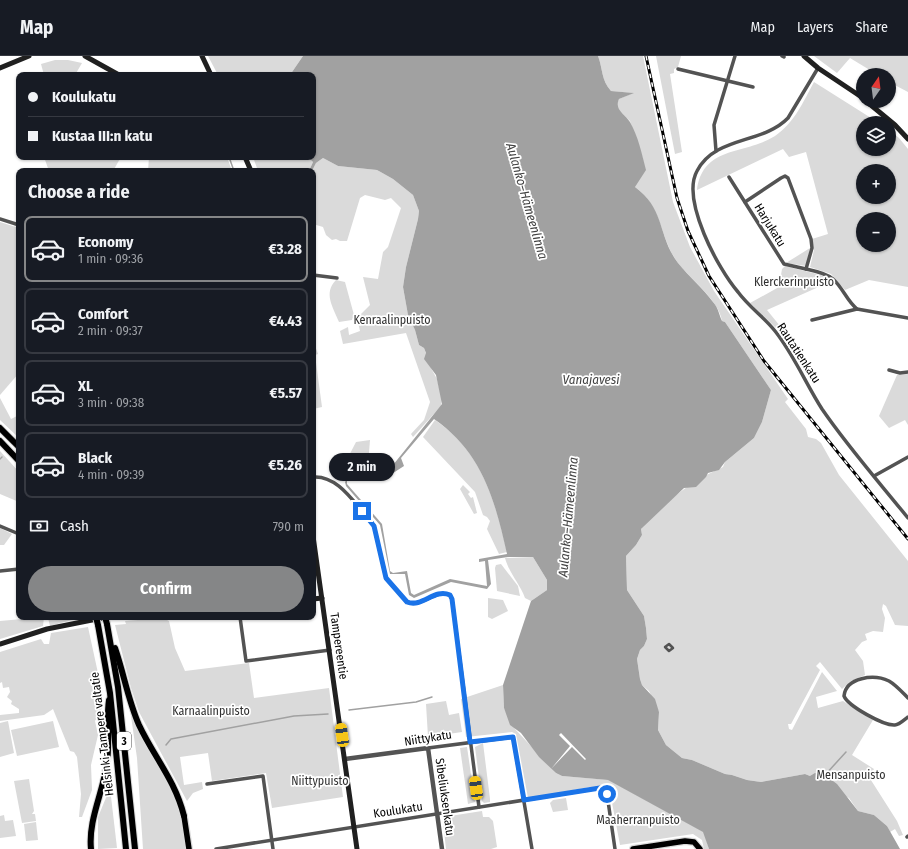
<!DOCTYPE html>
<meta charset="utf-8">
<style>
:root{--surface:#171b24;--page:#242831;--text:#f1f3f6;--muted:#9ea1a6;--line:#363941;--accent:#858687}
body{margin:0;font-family:"Fira Sans Condensed",sans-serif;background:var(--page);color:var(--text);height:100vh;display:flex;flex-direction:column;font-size:15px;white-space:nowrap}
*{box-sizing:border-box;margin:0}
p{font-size:13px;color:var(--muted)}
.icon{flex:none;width:22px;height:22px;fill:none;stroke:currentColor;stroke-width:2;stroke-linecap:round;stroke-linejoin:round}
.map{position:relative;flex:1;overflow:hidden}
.panel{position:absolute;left:16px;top:112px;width:300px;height:452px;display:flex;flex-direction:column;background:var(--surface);border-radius:8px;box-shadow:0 1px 3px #0004}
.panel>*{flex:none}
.top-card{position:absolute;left:16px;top:16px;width:300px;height:88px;border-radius:8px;box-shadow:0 1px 3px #0004;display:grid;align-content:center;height:88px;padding:0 12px;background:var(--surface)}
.needle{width:26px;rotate:14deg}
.fabs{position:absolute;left:856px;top:12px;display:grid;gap:8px}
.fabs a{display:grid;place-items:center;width:40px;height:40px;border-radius:50%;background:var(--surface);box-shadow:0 1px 3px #0004;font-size:20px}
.end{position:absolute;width:18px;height:18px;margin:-9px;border:5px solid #1a73e8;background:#fff;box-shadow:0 0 0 2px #fff}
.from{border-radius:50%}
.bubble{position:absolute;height:28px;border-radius:14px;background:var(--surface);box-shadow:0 1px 3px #0004;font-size:13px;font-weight:700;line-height:28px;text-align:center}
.car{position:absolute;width:12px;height:24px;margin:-12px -6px;border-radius:5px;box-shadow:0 0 3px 1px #0007;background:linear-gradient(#f5c518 24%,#345 0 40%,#f5c518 0 76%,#345 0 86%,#f5c518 0)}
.top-card b{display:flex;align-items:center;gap:14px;height:38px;font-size:15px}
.top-card b+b{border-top:1px solid var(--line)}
.top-card i{width:10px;height:10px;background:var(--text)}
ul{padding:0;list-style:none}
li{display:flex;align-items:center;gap:12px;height:66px;margin:0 8px 6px;padding:0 4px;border:2px solid var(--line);border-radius:8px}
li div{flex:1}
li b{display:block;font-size:15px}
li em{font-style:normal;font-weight:700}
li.selected{border-color:var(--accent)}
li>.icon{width:36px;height:36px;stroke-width:1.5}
h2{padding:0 12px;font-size:18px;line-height:48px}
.pay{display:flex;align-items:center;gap:10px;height:44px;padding:0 12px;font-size:15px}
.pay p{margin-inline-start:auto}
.action{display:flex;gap:8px;margin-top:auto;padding:8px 12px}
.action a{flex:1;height:46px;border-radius:24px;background:var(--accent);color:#fff;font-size:16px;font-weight:700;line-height:46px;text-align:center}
header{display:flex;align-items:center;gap:24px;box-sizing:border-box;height:56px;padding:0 20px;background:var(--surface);border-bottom:1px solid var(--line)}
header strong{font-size:19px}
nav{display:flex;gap:22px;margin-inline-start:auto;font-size:14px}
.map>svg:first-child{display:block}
.green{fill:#dadada;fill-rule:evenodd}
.water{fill:#a1a1a1;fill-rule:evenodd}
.pier{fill:#fff}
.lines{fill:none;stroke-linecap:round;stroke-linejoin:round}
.stream{stroke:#a1a1a1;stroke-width:1.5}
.primary-casing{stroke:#dbdbdb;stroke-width:8}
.motorway-casing{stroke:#dbdbdb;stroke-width:8}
.pedestrian{stroke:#535353;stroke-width:2.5}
.minor{stroke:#535353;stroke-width:3.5}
.tertiary{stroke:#535353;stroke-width:4.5}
.secondary{stroke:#202020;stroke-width:5}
.primary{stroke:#000;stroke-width:5.5}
.motorway{stroke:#000;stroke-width:6}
.rail-casing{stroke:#000;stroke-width:3}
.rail{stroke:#fff;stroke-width:1.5;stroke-dasharray:4.5;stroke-linecap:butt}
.motorway-bridge-casing{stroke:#dbdbdb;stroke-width:8;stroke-linecap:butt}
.motorway-bridge{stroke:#000;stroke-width:6}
.route{stroke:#1a73e8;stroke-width:5}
.labels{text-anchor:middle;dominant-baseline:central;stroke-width:3.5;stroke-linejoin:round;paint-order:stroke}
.shield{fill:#fff;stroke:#4c4c4c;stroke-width:1}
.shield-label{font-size:11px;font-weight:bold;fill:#000}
.street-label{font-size:12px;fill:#000;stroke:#fff}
.park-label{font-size:12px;fill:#313131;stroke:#fff}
.water-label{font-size:13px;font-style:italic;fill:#424242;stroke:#fff}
</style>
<header>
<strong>Map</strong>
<nav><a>Map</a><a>Layers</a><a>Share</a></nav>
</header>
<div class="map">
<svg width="908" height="793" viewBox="0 0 908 793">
<rect width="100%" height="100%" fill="#fff"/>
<g class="green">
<path d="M208 0H303L290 19H218Z"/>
<path d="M598 0H643L673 146 690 191 714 235 788 343 785 346 806 373 808 381 816 383 821 387 839 419 908 505V570L895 569 886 550 883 548 882 553 885 562 883 576 873 575 865 578 867 584 862 586 855 594 863 605 865 619 851 625 842 633 820 606 816 610 820 614 791 668H788L789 673 792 674 822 616 837 635 816 641 818 652 843 645 873 664 852 699 874 713 869 721 897 765 903 779 899 780 895 773 890 776 887 770 874 759 858 755 849 742 810 720 805 718 761 726 747 724 732 719 725 718 692 704 682 702 666 689 658 674 659 656 649 635 642 629 640 623 637 603 640 594 644 590 647 583 646 572 644 560 627 534 626 500 636 489 642 479 641 473C664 446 691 425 723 411L725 406 754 382 762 366 771 334 725 266 722 265C719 244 691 224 678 207 659 181 663 151 635 131L643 103 630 65 619 55 617 47 619 43 633 37 611 35C601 24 603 13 598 0Z"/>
<path d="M656 0H681L678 11 674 13V17L670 18 682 96 675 98Z"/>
<path d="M814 0H908V36L889 26V19H878L850 2 837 17Z"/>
<path d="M55 4H68L82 7 75 19H44L41 8Z"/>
<path d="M814 26 879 67H863V93H889V74L899 82 908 93V231L869 224 845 234 831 218 810 211 814 194 812 183 828 178 806 96 789 101 783 93 697 134C703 89 745 99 775 80 795 66 803 46 814 26ZM863 115H889V141H863ZM863 163H889V189H863Z"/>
<path d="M44 101H121L113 115H49Z"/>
<path d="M149 101H227L232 115H148Z"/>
<path d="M253 101H308L313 106 309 115H258Z"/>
<path d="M323 102 338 110 377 114 393 123 413 139 419 155 418 163 406 211 403 231 408 259 415 274 419 289 424 292 432 314 437 323 442 344 441 350 413 381 411 378 424 364 430 346 406 277 343 288 340 275 348 271 349 279 360 275 357 262 370 249 363 221 378 223 383 196 388 191 401 152 391 142 385 144 365 139 360 142 347 185H340L336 183 332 184 326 179 323 171 313 168 312 115 316 107Z"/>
<path d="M0 166 19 172V317L0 339Z"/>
<path d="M810 192 806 210 786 207Z"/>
<path d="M785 210 821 219 832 225 767 254 780 270 776 272 750 247 779 231 782 213Z"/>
<path d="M336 224 345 226 354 259 352 264 339 266C333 251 323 237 336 224Z"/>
<path d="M313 284 318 298 315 299 322 351 313 353Z"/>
<path d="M908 318V369L905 364 889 372 879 360 897 319Z"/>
<path d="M0 342 11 363 19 359V382L0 364Z"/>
<path d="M435 364C482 396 495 444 507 496L499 498 487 473 490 465 487 461 483 459 475 436 423 381Z"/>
<path d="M370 384 368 409 339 419 356 386Z"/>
<path d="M0 395 19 416V446L0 438Z"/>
<path d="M463 429 470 436 468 438 471 442 473 441 477 457 474 458 460 433Z"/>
<path d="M0 472 12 478 4 489H0Z"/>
<path d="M533 501 547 524V534L531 545 525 542C520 528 509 517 505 502Z"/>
<path d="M501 508 518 530 520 540 497 535 495 512 496 509Z"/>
<path d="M488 542 503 544 508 555 492 563 488 561Z"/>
<path d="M44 561 43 570 0 583V565Z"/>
<path d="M54 561H83L50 570 48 562Z"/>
<path d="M163 562 169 565 175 592 185 615 249 607 254 642 329 632 343 741 272 752 266 717 212 725 208 697 180 701 184 729 202 726 203 733 193 737 187 745 139 656 131 632 115 569 126 568 125 565Z"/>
<path d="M88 571 101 631 96 646 102 652 95 665 98 679 91 709 92 734 82 761H79L81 738 77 701 74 696 70 695 53 653 44 659 0 665V659L19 657V653L11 648 12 645 7 641 10 636 9 631 3 632 2 626 0 627V596L41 583 44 588H49L51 577Z"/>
<path d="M503 629 504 652 515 673 556 717 562 720 609 724 704 776 709 793H704L702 784 693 778 620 789 610 736 604 731H590L528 742 516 678 512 676 466 681 461 643Z"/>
<path d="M446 645 449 659 459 657 462 676 428 681 426 648Z"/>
<path d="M130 653 143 684 174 736 182 763 187 793H143L137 702Z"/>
<path d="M8 665 14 697 0 701V667Z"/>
<path d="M53 665 59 691 17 700 11 674Z"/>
<path d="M483 687 490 743V746L484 747 482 745 475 691Z"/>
<path d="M467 691 475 746 468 748 460 692Z"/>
<path d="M29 723 34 755 32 758H35L36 765 22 767 14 725Z"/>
<path d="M110 732 117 792 98 793V761Z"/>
<path d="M566 742 568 754 553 756 550 747 553 744Z"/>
<path d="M482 755 483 761H489L493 765 497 791 491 793H446L443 766 444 761Z"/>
<path d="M4 759 5 765 13 764 16 780 0 782V760Z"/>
<path d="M36 766 38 784 26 785 24 768Z"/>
</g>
<path class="water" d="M303 0H598C603 13 601 24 611 35L634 37 619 43C614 54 625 58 630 66 638 80 642 98 646 114L635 131C666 154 657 179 678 207 689 221 703 232 713 246 719 253 719 259 722 265L725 266 771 334 762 366 754 382 725 406 719 414 708 417 706 421 696 431 684 432 641 473 642 479 636 489 626 500 627 534 644 560 646 572 647 583 644 590 640 594 637 603 640 623 642 629 655 643 659 656 658 674 666 689 682 702 692 704 725 718 732 719 747 724 761 726 805 718 810 720 815 717 825 719 837 728 858 755 874 759 887 770 900 793H709L703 776 608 724 562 720 556 717 539 701 521 677 510 669 504 652 503 629 531 545 547 534V524L533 501H508L488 504 491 528 487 533 451 526 414 542 409 539 405 518H390L380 469 346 430 345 426 348 422 393 409 442 348 436 319 424 303 426 297 424 292 419 289 415 274 408 259 403 231 406 211 418 163 419 155 413 139 393 123 377 114 338 110 323 102 316 107 312 115H309L313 106 308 101H313V19H290ZM434 363C482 396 495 444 507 498L479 503V506L485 505 487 530 450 523 414 539 411 537 407 515 393 517 390 515 382 468 347 428V425L379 415 387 421 404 410 401 402Z"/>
<path class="pier" d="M561 677 586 703 585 704 572 691 551 713 570 690 559 679Z"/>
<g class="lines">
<g class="stream">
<path d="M229 101 234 115"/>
<path d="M0 403 2 401"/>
<path d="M349 654 416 646 432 641"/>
<path d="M166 689 171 683 294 660 328 658"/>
<path d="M825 719 846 696"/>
</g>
<defs>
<g id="primary">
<path d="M184 760 189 793"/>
<path d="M633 793 685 785 694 786 700 793"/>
</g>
<g id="motorway">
<path d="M0 372 19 391"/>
<path d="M0 385 19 405"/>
<path d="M107 568 118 631 135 793"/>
<path d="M98 569 110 637 126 793"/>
<path d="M115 592C124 618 128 644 139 669 154 701 175 724 184 760"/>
<path d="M91 793C88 763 104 735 107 706 110 685 106 665 109 644"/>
</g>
</defs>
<use href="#primary" class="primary-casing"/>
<use href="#motorway" class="motorway-casing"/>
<path class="pedestrian" d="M669 588 673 592 669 595 665 591Z"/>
<g class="minor">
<path d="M782 0 784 1"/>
<path d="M818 12 788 62C763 88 715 80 697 115 681 144 718 213 738 236 749 251 764 261 775 275 794 299 806 328 822 353 848 391 879 426 908 462"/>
<path d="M678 13 753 31"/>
<path d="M716 95 714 69 735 0"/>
<path d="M729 121 784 208 806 213"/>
<path d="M745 146 781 122 785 120 788 122 811 183 812 192 806 213C815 215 826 217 833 223 843 232 847 245 857 253"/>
<path d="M0 163 19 169"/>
<path d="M313 219 337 222"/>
<path d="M812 264 857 253 908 262"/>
<path d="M889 314 900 317 908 316"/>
<path d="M874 420 908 401"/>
<path d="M313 421C338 419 354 447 370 464L374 470 386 522 407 546C423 552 434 533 450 539L452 543 479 751"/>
<path d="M0 470 19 478"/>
<path d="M0 515 19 513"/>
<path d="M240 561 246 605 330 594"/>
<path d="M908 642C902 636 896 629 889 625 874 618 846 621 844 640 848 650 884 670 895 669 899 669 904 664 908 661"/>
<path d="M428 692 513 681 532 793"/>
<path d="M207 728 263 720 273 793"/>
<path d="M907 781 908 780"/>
<path d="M216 793 600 732 605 733 607 738 615 793"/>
</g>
<path class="tertiary" d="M345 703 428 692 442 793"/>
<g class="secondary">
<path d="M85 0 119 19"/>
<path d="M202 0 211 19"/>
<path d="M804 0 818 12 863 42"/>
<path d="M0 12 29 0"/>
<path d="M866 45 895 69 908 83"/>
<path d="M245 101 251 115"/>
<path d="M313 480 357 793"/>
<path d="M313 543 322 542"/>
<path d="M0 588 47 573 107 561"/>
</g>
<use href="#primary" class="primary"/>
<use href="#motorway" class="motorway"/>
<defs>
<path id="rail" d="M646 0 677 142 688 175 709 220 764 305 908 483"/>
</defs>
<use href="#rail" class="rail-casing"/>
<use href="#rail" class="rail"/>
<defs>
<g id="motorway-bridge">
<path d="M96 561 98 569"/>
<path d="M105 561 107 568"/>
</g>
</defs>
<use href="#motorway-bridge" class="motorway-bridge-casing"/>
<use href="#motorway-bridge" class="motorway-bridge"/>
</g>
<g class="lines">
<path class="route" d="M362 455 374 470 386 522 407 546C423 552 434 532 450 539L452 543 470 686 513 681 524 744 600 732 605 733 607 738"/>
</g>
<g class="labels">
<rect class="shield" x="117" y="676" width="14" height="18" rx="3"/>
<g class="shield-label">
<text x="124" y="685">3</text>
</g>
<g class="street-label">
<text transform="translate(770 169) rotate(58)">Harjukatu</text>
<text transform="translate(799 297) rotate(57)">Rautatienkatu</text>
<text transform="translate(339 590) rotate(82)">Tampereentie</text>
<text transform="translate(102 678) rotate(-97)">Helsinki-Tampere valtatie</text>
<text transform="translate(428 682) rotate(-9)">Niittykatu</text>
<text transform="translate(445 741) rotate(82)">Sibeliuksenkatu</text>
<text transform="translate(398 754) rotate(-9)">Koulukatu</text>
</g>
<g class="park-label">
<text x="794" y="226">Klerckerinpuisto</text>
<text x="392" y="264">Kenraalinpuisto</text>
<text x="211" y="655">Karnaalinpuisto</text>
<text x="851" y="719">Mensanpuisto</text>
<text x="320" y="725">Niittypuisto</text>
<text x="638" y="764">Maaherranpuisto</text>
</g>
<g class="water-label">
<text transform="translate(527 145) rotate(74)">Aulanko–Hämeenlinna</text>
<text x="591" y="323">Vanajavesi</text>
<text transform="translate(568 461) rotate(-85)">Aulanko–Hämeenlinna</text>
</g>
</g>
</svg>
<div class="fabs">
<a><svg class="needle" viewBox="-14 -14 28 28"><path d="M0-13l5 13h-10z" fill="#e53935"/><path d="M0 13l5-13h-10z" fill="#9ea1a6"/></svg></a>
<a><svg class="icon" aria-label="layers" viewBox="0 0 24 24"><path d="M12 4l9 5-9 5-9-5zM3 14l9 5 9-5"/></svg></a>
<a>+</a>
<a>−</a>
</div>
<i class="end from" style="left:607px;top:738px"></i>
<i class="end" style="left:362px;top:455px"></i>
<div class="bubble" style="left:329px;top:397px;width:66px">2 min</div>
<i class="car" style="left:342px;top:679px;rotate:352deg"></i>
<i class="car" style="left:476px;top:732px;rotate:352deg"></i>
<div class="top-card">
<b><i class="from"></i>Koulukatu</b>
<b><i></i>Kustaa III:n katu</b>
</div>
<section class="panel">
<h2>Choose a ride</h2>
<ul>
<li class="selected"><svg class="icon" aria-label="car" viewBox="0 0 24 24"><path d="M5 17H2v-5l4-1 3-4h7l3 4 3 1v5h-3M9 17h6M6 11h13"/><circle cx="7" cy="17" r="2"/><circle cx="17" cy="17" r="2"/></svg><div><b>Economy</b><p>1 min · 09:36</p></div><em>€3.28</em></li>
<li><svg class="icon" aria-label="car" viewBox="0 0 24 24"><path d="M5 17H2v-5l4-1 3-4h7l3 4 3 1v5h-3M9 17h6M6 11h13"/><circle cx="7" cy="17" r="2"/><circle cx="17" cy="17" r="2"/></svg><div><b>Comfort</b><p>2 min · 09:37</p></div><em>€4.43</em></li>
<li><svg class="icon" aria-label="car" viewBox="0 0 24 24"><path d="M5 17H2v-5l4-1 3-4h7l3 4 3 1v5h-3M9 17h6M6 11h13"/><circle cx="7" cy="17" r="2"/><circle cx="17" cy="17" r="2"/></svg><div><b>XL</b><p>3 min · 09:38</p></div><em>€5.57</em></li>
<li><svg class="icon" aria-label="car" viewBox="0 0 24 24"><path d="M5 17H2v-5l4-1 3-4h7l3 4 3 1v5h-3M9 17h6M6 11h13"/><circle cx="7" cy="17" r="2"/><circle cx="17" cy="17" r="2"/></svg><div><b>Black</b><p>4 min · 09:39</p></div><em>€5.26</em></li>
</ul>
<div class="pay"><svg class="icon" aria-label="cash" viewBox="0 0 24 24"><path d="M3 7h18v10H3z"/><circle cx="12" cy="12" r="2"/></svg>Cash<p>790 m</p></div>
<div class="action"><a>Confirm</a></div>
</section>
</div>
